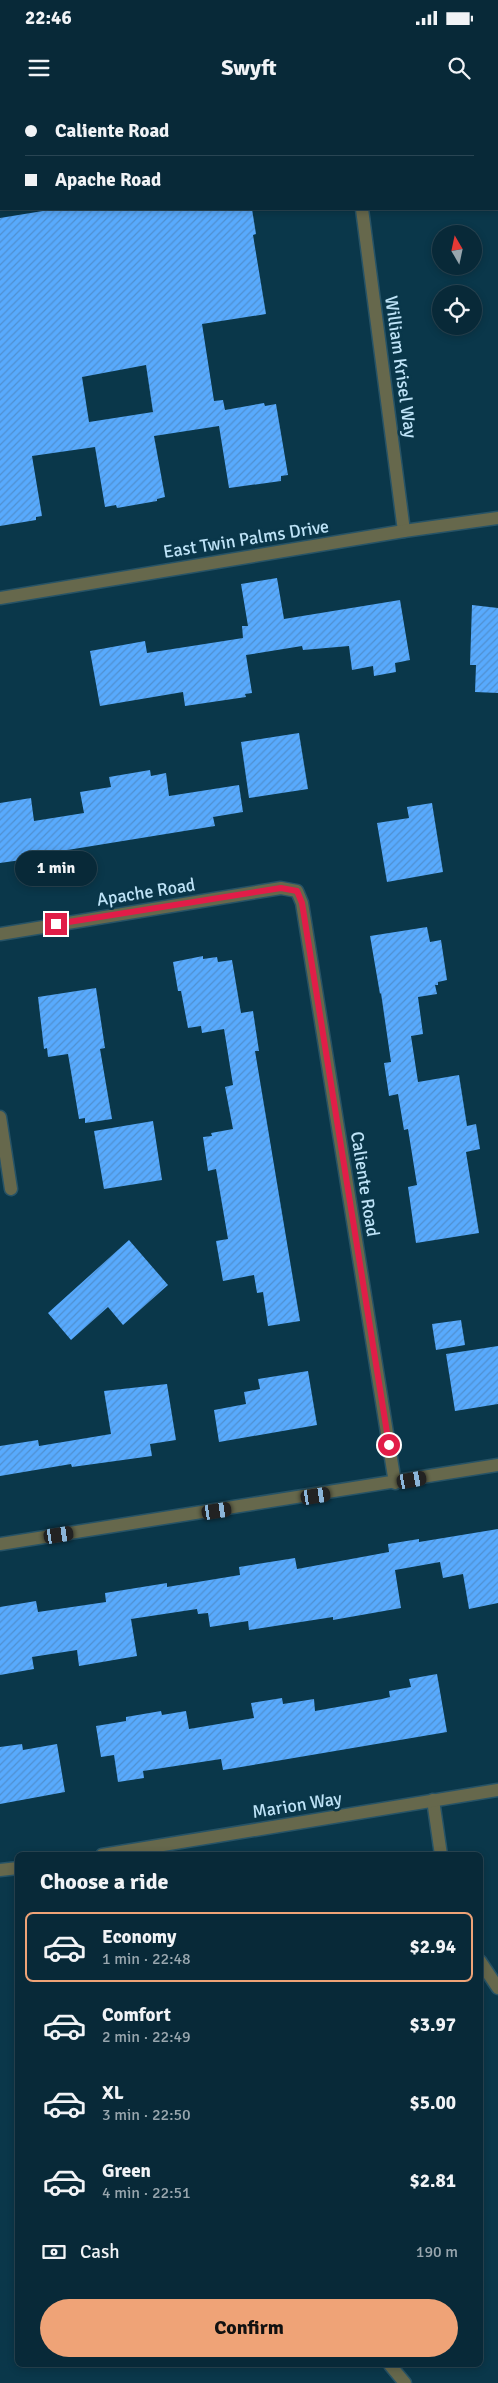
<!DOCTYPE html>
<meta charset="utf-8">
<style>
:root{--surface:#082938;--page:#113140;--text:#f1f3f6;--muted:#98a6ae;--line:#294553;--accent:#efa377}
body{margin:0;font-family:Signika,sans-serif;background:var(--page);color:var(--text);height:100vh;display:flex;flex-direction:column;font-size:19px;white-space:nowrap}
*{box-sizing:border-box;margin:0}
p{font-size:16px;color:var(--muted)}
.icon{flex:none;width:28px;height:28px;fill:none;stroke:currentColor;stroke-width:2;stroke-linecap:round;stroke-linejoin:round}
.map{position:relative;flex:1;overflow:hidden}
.sheet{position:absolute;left:15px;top:1752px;width:468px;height:515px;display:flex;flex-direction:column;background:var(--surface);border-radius:8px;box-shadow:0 2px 8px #0003,0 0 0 1px var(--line)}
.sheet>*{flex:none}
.hud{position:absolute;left:0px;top:0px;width:499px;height:110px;box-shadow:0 2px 8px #0003,0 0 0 1px var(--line);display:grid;align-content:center;height:110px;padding:0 25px;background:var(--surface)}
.needle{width:32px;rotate:351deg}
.controls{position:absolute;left:432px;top:125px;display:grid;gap:10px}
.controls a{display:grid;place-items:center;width:50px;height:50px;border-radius:50%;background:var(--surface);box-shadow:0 2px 8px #0003,0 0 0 1px var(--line);font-size:25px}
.end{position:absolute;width:22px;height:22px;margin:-11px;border:6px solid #e11d48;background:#fff;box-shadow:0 0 0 2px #fff}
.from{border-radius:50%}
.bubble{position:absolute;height:35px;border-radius:18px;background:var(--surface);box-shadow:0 2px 8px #0003,0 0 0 1px var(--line);font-size:16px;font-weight:700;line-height:35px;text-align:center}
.car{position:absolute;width:15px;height:30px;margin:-15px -8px;border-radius:6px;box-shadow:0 0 4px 1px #0007;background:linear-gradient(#222 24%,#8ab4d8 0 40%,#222 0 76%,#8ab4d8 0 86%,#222 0)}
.hud b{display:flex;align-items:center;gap:18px;height:48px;font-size:19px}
.hud b+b{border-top:1px solid var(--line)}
.hud i{width:12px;height:12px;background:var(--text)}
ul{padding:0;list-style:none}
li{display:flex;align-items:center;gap:15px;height:70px;margin:0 10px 8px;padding:0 15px;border:2px solid transparent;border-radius:8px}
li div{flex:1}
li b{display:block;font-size:19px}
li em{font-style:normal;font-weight:700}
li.current{border-color:var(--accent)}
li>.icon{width:45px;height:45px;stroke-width:1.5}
h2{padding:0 25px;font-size:22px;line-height:60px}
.pay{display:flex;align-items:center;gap:12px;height:55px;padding:0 25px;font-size:19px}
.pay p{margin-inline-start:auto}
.primary-button{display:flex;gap:10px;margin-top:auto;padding:10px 25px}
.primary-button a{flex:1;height:58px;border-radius:30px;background:var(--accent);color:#111;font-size:20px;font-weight:700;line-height:58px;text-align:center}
.status{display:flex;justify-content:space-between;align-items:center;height:35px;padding:0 25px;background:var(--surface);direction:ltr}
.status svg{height:14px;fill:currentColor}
header{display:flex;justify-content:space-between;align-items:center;height:65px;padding:0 25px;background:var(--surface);font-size:22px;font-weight:700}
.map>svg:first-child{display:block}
.building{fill:url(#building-hatch);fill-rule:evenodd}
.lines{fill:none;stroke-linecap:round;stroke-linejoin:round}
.minor-casing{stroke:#275366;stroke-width:15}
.minor{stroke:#66684c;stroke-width:12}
.route{stroke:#e11d48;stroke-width:6}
.labels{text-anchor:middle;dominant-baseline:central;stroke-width:5;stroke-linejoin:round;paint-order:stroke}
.street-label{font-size:18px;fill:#bee3f7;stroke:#0a374a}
</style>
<div class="status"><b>22:46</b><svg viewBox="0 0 49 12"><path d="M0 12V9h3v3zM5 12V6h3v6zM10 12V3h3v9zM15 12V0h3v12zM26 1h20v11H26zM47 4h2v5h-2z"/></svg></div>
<header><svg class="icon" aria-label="menu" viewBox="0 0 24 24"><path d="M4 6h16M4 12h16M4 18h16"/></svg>Swyft<svg class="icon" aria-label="search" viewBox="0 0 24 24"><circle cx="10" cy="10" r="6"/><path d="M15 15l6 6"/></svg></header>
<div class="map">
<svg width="498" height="2283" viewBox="0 0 498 2283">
<defs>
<pattern id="building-hatch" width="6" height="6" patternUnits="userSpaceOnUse" patternTransform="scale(1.25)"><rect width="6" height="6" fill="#58aafd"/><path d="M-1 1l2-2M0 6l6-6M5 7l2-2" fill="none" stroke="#5090d0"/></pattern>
</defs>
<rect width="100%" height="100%" fill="#0a374a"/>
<g class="building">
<path d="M55 109H252L256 134 253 135 266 214 202 224 214 301 223 300 225 310 264 303 265 306 276 304 288 375 281 376V381L229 388 219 326 154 336 165 397 157 399V401L117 408 116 405 105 407 95 347 32 356 42 416 36 417V420L0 426V118ZM146 265 153 312 89 322 82 277Z"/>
<path d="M277 478 284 519 400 500 410 560 395 563 396 572 374 576 373 566 352 570 349 546 303 550 302 546 246 555 252 593 245 594 246 597 185 606 183 592 100 606 90 551 145 541 147 553 243 538 242 526H248L241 484Z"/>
<path d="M472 505 498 508V593L475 592 476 565H470Z"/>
<path d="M299 633 308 689 249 698 241 642Z"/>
<path d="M150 670 151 676 166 673 169 696 239 685 243 712 213 717 215 726 49 753V756L0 763V703L31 698 34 721 84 713 80 692 111 687 109 677Z"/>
<path d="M432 703 443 772 387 782 377 723 409 718 407 707Z"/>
<path d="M427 827 430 842 441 840 447 880 438 882V885H435L437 894 418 897 423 934 411 936 418 982 459 975 467 1026 476 1024 480 1049 466 1052 479 1133 416 1143 408 1087 417 1085 408 1029 404 1030 398 994 389 996 384 963 391 962 381 893 380 894 370 836Z"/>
<path d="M203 856V859L217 857 218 862 232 860 241 913 253 911 259 951H255L300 1221 268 1226 263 1192 257 1193 254 1175 223 1181 216 1141 228 1139 216 1069 208 1071 203 1037 212 1036 211 1033 233 1029 225 987 233 985 224 929 202 933 201 926 188 928 181 891H178L173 862Z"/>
<path d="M96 888 105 948 100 949 112 1019 85 1023V1018L79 1019 68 954 48 957 47 948 44 949 38 897Z"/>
<path d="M153 1021 162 1080 104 1089 94 1031Z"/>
<path d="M129 1140 168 1185 123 1225 108 1207 71 1240 48 1213Z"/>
<path d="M461 1220 465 1245 436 1250 432 1224Z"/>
<path d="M498 1246V1304L455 1311 446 1254Z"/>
<path d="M308 1271 317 1325 219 1342 214 1310 246 1304 244 1292 260 1289 258 1279Z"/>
<path d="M167 1284 176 1340 150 1344 152 1356 72 1367 71 1364 0 1376V1346L38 1340 39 1346 111 1334 104 1291Z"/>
<path d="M498 1429V1503L469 1509 463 1474 443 1478 440 1462 395 1470 401 1508 333 1520V1517L249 1530 248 1521 210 1527 208 1513 198 1514 197 1509 131 1519 137 1556 79 1566 77 1550 32 1557 34 1569 0 1575V1507L36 1501 38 1512 106 1502 105 1493 167 1483V1487L240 1475 239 1467 295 1458 297 1469 389 1452 388 1444 419 1439V1442Z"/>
<path d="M437 1574 447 1632 223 1670 221 1659 143 1671 144 1678 118 1682 114 1655 101 1657 96 1626 126 1621V1617L161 1611 162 1615 186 1611 189 1629 254 1618 251 1603 282 1598 283 1604 314 1599 315 1611 382 1599 390 1597 389 1591 411 1587 409 1579Z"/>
<path d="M22 1644 23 1650 57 1644 65 1692 0 1704V1647Z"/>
</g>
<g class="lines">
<defs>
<g id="minor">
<path d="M343 0V1"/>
<path d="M362 109 404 431"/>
<path d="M0 498 404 431 498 418"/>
<path d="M0 834 281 788 297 791 302 803 395 1383"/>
<path d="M0 1017 11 1089"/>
<path d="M0 1444 498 1365"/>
<path d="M433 1700 441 1755"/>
<path d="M102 1755 498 1690"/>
<path d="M0 1770 18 1768"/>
<path d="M480 1861 498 1888"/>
<path d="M390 2265 405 2283"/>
</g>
</defs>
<use href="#minor" class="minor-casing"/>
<use href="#minor" class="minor"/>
</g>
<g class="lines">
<path class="route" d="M56 824 281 788 297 791 302 803 389 1345"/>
</g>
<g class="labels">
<g class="street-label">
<text transform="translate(401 267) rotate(82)">William Krisel Way</text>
<text transform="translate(246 439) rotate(-9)">East Twin Palms Drive</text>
<text transform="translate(146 792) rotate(-9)">Apache Road</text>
<text transform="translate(365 1084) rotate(81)">Caliente Road</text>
<text transform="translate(297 1705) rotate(-9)">Marion Way</text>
</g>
</g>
</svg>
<div class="controls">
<a><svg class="needle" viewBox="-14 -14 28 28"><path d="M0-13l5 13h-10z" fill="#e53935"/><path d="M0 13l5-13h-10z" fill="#98a6ae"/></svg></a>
<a><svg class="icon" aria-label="locate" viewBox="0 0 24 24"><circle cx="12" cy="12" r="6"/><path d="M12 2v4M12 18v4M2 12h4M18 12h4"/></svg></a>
</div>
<i class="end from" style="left:389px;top:1345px"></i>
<i class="end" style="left:56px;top:824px"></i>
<div class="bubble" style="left:15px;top:751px;width:82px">1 min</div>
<i class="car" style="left:412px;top:1380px;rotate:80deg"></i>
<i class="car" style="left:316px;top:1396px;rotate:81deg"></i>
<i class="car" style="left:217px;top:1411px;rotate:81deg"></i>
<i class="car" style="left:59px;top:1435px;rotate:81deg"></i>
<div class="hud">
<b><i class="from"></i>Caliente Road</b>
<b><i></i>Apache Road</b>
</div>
<section class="sheet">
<h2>Choose a ride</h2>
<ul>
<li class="current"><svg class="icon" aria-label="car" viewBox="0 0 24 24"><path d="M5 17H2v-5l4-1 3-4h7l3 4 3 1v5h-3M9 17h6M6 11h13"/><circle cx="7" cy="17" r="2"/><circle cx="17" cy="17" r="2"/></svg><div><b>Economy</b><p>1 min · 22:48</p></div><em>$2.94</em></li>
<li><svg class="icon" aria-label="car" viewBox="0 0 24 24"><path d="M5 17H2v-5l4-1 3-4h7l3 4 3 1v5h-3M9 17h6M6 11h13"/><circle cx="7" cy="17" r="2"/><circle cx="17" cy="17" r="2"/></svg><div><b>Comfort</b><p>2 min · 22:49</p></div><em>$3.97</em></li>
<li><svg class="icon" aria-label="car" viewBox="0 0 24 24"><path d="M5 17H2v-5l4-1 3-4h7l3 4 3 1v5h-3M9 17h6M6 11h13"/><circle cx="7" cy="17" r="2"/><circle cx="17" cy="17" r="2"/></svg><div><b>XL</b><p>3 min · 22:50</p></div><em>$5.00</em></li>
<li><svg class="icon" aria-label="car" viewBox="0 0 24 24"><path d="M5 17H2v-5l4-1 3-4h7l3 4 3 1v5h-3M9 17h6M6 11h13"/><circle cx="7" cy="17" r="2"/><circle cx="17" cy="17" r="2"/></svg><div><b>Green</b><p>4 min · 22:51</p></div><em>$2.81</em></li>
</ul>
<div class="pay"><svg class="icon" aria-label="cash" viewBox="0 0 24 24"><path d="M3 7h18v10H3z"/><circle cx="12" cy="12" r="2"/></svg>Cash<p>190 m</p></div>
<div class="primary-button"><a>Confirm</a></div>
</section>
</div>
